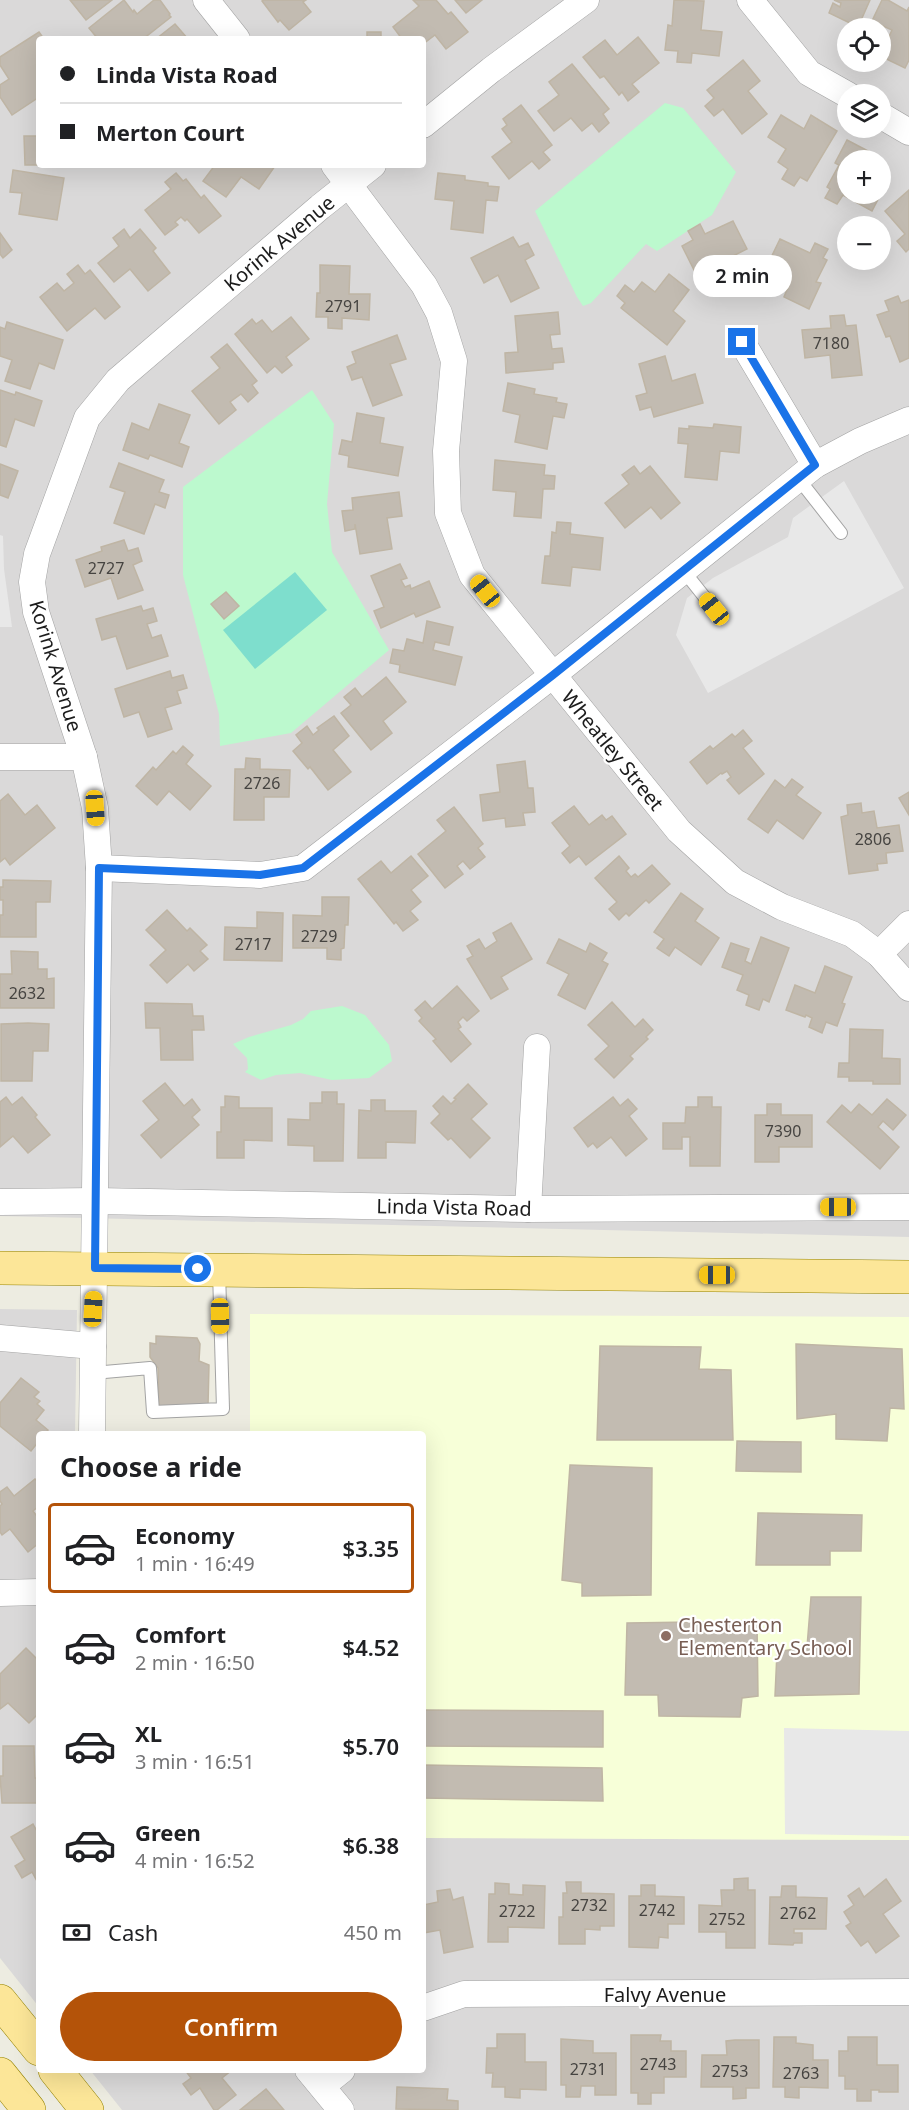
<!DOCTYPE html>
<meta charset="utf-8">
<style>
:root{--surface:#fff;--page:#f6f6f6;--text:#202124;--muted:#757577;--line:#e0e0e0;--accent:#b45309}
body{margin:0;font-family:"Noto Sans",sans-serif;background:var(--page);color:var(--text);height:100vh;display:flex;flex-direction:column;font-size:22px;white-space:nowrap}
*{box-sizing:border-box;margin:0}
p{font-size:20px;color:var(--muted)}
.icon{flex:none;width:33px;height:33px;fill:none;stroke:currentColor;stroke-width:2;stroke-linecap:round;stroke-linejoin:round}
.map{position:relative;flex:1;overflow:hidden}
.drawer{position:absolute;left:36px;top:1431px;width:390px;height:642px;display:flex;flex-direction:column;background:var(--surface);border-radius:6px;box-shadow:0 6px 24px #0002}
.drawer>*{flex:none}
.banner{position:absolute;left:36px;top:36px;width:390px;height:132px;border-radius:6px;box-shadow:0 6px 24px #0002;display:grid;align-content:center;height:132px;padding:0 24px;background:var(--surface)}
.tools{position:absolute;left:837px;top:18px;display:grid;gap:12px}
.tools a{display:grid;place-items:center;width:54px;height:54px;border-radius:50%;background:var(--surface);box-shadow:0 6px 24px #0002;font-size:30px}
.end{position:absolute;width:27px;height:27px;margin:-14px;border:8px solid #1a73e8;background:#fff;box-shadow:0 0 0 3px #fff}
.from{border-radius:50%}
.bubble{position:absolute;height:42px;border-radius:21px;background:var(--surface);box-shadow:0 6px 24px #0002;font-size:20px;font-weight:600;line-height:42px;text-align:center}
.car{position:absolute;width:18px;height:36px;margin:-18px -9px;border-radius:8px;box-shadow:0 0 4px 2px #0007;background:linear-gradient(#f5c518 24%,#345 0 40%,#f5c518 0 76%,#345 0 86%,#f5c518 0)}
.banner b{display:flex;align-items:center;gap:21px;height:57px;font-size:22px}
.banner b+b{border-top:2px solid var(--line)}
.banner i{width:15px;height:15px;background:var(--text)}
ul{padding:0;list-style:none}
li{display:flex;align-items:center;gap:18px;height:90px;margin:0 12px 9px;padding:0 12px;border:3px solid transparent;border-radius:6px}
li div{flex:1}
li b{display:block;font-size:22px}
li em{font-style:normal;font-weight:600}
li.active{border-color:var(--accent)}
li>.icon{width:54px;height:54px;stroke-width:1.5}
h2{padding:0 24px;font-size:27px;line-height:72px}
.pay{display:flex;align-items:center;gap:15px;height:66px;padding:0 24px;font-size:22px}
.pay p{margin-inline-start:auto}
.primary-button{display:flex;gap:12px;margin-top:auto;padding:12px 24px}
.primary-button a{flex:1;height:69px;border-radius:36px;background:var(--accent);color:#fff;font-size:24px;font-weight:600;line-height:69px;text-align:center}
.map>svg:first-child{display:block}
.residential{fill:#dad9d9;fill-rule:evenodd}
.education{fill:#f7ffd8}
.park{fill:#bcf9ce}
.pitch{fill:#7edecd}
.parking{fill:#e8e8e8}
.building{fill:#c2bbb1;stroke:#bfb5a4;stroke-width:1.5}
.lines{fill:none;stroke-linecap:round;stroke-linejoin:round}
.lane-casing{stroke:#a3a3a3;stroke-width:14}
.street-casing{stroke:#a3a3a3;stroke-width:27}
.primary-casing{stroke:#938200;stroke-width:34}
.lane{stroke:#fff;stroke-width:12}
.street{stroke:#fff;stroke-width:26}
.primary{stroke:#fce698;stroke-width:33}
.route{stroke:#1a73e8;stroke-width:8}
.education-dot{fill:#8d6e63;stroke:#fff;stroke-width:2}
.labels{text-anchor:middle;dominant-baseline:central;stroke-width:4.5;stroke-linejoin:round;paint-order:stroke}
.number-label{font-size:16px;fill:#464441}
.street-label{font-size:20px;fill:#1c1c1c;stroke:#fff}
.education-label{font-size:20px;fill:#785e54;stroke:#fff;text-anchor:start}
</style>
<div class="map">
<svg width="909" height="2110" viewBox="0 0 909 2110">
<rect width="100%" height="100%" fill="#edece1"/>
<g class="residential">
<path d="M0 0H909V1237L0 1216ZM848 28H880V62H848ZM39 39H423V165H39ZM848 94H880V128H848ZM848 160H880V194H848ZM848 226H880V260H848Z"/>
<path d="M0 1309 77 1310 75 1434H39V2007L0 1958Z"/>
<path d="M423 1838 909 1840V2110H122L90 2070H423Z"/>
</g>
<path class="education" d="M250 1314 909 1317V1840L423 1838V1434H250Z"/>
<g class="park">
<path d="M665 103 683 108 736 172 712 215 657 251 646 244 591 303 583 306 577 297 535 211Z"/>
<path d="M312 390 334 424 327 504 332 552 389 650 291 733 220 746 219 714 183 575V487Z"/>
<path d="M342 1006 365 1015 389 1045 392 1061 369 1078 332 1080 300 1073 276 1075 261 1080 245 1072 248 1069 247 1058 233 1044 249 1037 291 1025 303 1019 311 1011Z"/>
</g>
<path class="pitch" d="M295 572 327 610 255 669 223 630Z"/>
<g class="parking">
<path d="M844 481 904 588 708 693 676 635 687 598 713 578 788 537 793 518Z"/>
<path d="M0 535 3 536 4 569 12 627H0Z"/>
<path d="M784 1728 909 1731V1836L785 1834Z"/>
</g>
<g class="building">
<path d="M70 0H112L86 20Z"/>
<path d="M124 0 133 12 134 10 137 14 154 0H160L170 14 169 15 171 17 143 39H98L89 28Z"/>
<path d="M264 0H306L303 2 311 12 289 30 280 20 278 22 262 1Z"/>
<path d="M413 0H436L448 14 451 12 468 32 446 49 435 35 423 44V39H402L393 27 419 6Z"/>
<path d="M455 0H482L466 13Z"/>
<path d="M674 0 704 1 701 30 722 32 719 56 692 53 691 63 677 62 678 51 665 50 668 25 672 26Z"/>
<path d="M834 0H870L858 27 829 13 833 3 840 7 841 3Z"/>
<path d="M882 0H888L907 11 909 7V60L905 68 880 56 892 30 872 21Z"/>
<path d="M175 24 188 39H156Z"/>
<path d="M39 32 44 39H39V97L12 115 0 97V85L9 79 0 65V57Z"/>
<rect x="367" y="32" width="14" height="7"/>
<path d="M638 37 659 63 632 84 639 92 628 101 622 92 619 95 604 76 600 78 583 57 605 40 617 55Z"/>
<path d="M743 60 760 81 748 91 767 114 742 134 723 109 714 116 705 106 714 98 707 90Z"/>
<path d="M572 64 609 109 603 114 609 123 599 132 592 123 582 131 571 118 554 131 538 111 559 95 549 82Z"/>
<path d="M521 105 552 145 543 152 550 160 539 169 532 161 509 179 492 157 512 142 502 129 507 125 503 119Z"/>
<path d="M781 115 804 129 811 115 837 131 807 181 800 177 794 186 782 179 788 169 778 162 786 149 768 137Z"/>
<path d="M24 136H39V165H25Z"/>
<path d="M847 140 872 153 867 160H848V194H880V178L887 182 872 211 843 195 837 204 825 198 830 189 827 187 839 165 835 163Z"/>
<path d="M215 165H275V166L259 189 241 177 226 197 203 181Z"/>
<path d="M13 170 64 178 57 220 19 214 22 193 10 192Z"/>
<path d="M176 173 183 181 186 179 201 198 204 195 221 216 199 233 187 219 185 221 181 217 175 222 178 225 165 235 145 210 171 189 165 182Z"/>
<path d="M438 173 465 176V180L488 183V186L499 187 497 201 486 200 483 233 451 229 454 201 435 199Z"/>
<path d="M909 190V249L906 252 897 241 905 234 885 211Z"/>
<path d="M733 221 747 249 721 262 728 276 703 288 682 246 693 240 688 231 700 224 705 234Z"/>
<path d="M124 229 130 238 140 229 156 248 153 251 170 273 148 291 130 269 114 282 98 263 119 246 113 238Z"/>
<path d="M0 233 12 250 3 258 0 254Z"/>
<path d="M513 237 519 247 528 243 534 255 525 260 539 288 511 302 498 275 484 283 471 258Z"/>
<path d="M780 239 810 253 815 243 828 249 823 258 827 260 816 282 821 283 809 309 784 297 791 280 766 268Z"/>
<path d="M78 265 85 274 90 270 120 307 105 319 95 308 67 331 40 297 57 283 64 291 74 283 67 274Z"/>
<path d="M320 265 350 266 349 294H370L369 320 342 318V329L328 328V317H316L317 293H320Z"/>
<path d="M669 274 689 290 673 311 685 321 667 345 621 308 625 303 617 296 625 285 634 292 642 282 655 292Z"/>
<path d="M898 296 901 303 909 300V358L900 362 890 336 886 337 877 315 889 311 885 301Z"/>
<path d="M558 312 560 334 550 335 552 349 562 348 564 362 553 363V369L506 373 505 353 518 352 515 316Z"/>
<path d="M844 315 846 326 856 325 862 375 832 378 830 355 805 358 802 330 831 328 830 316Z"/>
<path d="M291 317 309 339 286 357 292 365 282 373 275 366 267 373 235 334 252 319 256 324 262 320 272 332Z"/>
<path d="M7 322 63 340 54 369 39 363 30 389 5 381 12 360 0 356V327L5 329Z"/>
<path d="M397 335 406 359 390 364 402 395 373 406 362 377 352 380 347 367 356 363 352 352Z"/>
<path d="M227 344 257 381 252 385 258 393 248 402 241 394 230 402 236 410 219 424 192 391 220 368 211 357Z"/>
<path d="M665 356 672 381 695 374 703 403 654 417 651 407 640 410 636 396 647 393 639 364Z"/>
<path d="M508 383 535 389 534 394 557 398 556 402 567 404 564 418 553 416 547 449 515 442 520 415 503 411Z"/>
<path d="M0 390 15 395 16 392 42 401 34 426 15 419 6 447 0 445Z"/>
<path d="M159 404 190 415 179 443 189 447 182 467 150 455 148 459 123 450 132 423 149 430Z"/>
<path d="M357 413 384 418 380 443 403 447 398 476 348 467 349 456 339 454 342 440 352 442Z"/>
<path d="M714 424 741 427 739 453 720 451 717 480 685 477 688 444 678 443 679 428 689 429V426L713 428Z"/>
<path d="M495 460 545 465 544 475 555 476 554 489H543L541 518 514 516 516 492 493 490Z"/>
<path d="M119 463 164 480 159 492 169 495 165 508 155 504 144 534 114 523 125 492 110 487Z"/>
<path d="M0 464 18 471 8 498 0 495Z"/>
<path d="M634 466 640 474 650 466 680 503 661 519 651 507 625 528 605 503 629 484 622 475Z"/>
<path d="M399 492 402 516 387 518 392 549 360 554 355 524V529L345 531 342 511 353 510 352 498Z"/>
<path d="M557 522 571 523 570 534 603 538 600 570 572 567 570 586 542 583 545 556H550L552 532 556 533Z"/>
<path d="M124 540 128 551 138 548 142 561 133 565 143 590 118 599 111 578 85 587 76 560 102 551 101 547Z"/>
<path d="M400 564 407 578 401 580 405 587 410 585 411 589 429 581 440 607 416 617 414 613 381 628 374 611 384 607 371 576Z"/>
<path d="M226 592 239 606 224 619 211 604Z"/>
<path d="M141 606 143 611 153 608 157 621 147 624 152 638 161 635 168 656 127 669 116 636 102 640 96 619Z"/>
<path d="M427 621 453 627 449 645 435 642 433 650 462 657 455 685 399 672 400 665 390 663 393 649 404 651 407 639 423 643Z"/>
<path d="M170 671 172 678 183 675 187 688 177 691 181 703 165 708 172 729 148 737 139 712 124 717 115 689Z"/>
<path d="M386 677 406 702 383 721 392 733 371 750 341 713 351 705 344 697 355 688 362 697Z"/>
<path d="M334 716 349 736 333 750 351 772 328 790 310 767 308 769 293 751 302 743 296 735 307 726 313 735 319 730 317 728Z"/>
<path d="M743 730 752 741 743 748 764 774 739 794 727 780 731 777 727 771 722 774 721 773 707 784 690 762 710 746 713 749 732 734 735 737Z"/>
<path d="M183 746 193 755 186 764 211 786 190 810 169 791 157 805 136 786 153 767 156 770 173 751 176 754Z"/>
<path d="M246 758 260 759V769L290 770 289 797H264V820H234L235 769H245Z"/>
<path d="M525 761 528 788H533L535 812 523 813 525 825 506 827 505 818 483 821 480 795 500 792 497 765Z"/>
<path d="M792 779 803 787 796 795 821 813 803 839 777 820 768 833 748 819 775 780 785 788Z"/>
<path d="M909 792V815L899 798Z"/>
<path d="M8 794 25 815 37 805 55 828 10 865 5 858 0 862V801Z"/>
<path d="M861 803 862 813 874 811 877 828 899 825 903 851 886 853 887 863 877 864 878 870 849 874 841 817 848 815 847 805Z"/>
<path d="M574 806 589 825 602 815 606 820 612 816 626 834 586 865 579 856 570 863 562 853 570 846 552 823Z"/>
<path d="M454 807 483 844 478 848 485 857 470 869 463 861 457 866 463 874 445 888 418 854 446 831 437 820Z"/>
<path d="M411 856 428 876 411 890 421 902 410 911 418 920 403 931 396 922 394 924 358 879 381 861 391 873Z"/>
<path d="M619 856 629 868 626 871 631 877 635 874 638 877 652 865 670 884 649 903 646 900 629 916 626 913 619 920 609 909 617 902 595 878Z"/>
<path d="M3 880 51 881 50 902H36V937H0V915H3V900H0V887H3Z"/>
<path d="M681 893 703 909 695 921 719 938 701 965 675 947 669 956 657 948 664 939 654 932Z"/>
<path d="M322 897H349L348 925H345L344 948 341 949V960L327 959V948H293V915L322 916Z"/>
<path d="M167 910 187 931 190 928 207 945 200 951 208 959 194 971 188 964 167 983 150 965 166 950 146 930Z"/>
<path d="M257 912 283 913 282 961 224 960 225 927 257 928Z"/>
<path d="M511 923 532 959 501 977 508 989 491 999 467 959 473 956 467 946 479 939 485 949 497 941 493 933Z"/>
<path d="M761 937 789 948 769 1002 763 999 759 1010 746 1005 749 995 737 990 743 975 722 967 731 943 749 949 745 961 751 964Z"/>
<path d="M559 939 586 952 590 943 607 953 602 961 608 964 585 1009 558 995 569 974 547 963Z"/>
<path d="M11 951 38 952V969H47V979L54 978V1008H0V974H12Z"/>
<path d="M825 966 852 977 842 1003 845 1004 837 1026 826 1022 822 1033 809 1027 812 1018 806 1015 805 1017 786 1010 795 985 815 993Z"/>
<path d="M457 986 479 1011 467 1021 463 1017 458 1022 461 1027 458 1029 471 1044 451 1062 433 1041 436 1039 419 1021 422 1018 415 1010 425 1001 432 1009Z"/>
<path d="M612 1002 635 1027 643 1019 653 1030 646 1037 648 1039 630 1056 633 1059 614 1078 595 1059 609 1046 588 1025Z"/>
<path d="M145 1003 192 1004 193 1016H203L204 1030H192L193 1060H161L160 1028H146Z"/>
<path d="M28 1023 49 1024 48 1051H33L32 1081H1V1024Z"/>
<path d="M850 1029 883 1030 882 1058 900 1059V1084H873V1081H849V1077H838L839 1063H849Z"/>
<path d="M165 1083 184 1106 192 1099 200 1110 192 1117 199 1125 161 1158 141 1135 159 1120 143 1101Z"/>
<path d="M468 1084 487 1104 471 1119 490 1138 470 1158 451 1138 448 1140 431 1123 440 1114 433 1106 443 1096 451 1104 456 1099 454 1098Z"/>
<path d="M322 1092H337V1104H344L343 1161H314V1146L288 1145V1119L310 1120V1103H322Z"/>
<path d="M225 1096 239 1097V1108H272V1141L244 1140V1158H217V1132H221V1107H225Z"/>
<path d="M6 1097 12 1105 22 1097 37 1115 35 1117 50 1135 28 1153 13 1136 0 1147V1102Z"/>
<path d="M613 1097 620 1106 628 1099 637 1109 629 1116 647 1139 626 1156 611 1137 597 1148 593 1143 588 1147 574 1128Z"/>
<path d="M698 1097H712V1107H721L720 1166H690V1137H682V1149H663V1123H685L686 1107H698Z"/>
<path d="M887 1099 906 1115 893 1130 883 1121 878 1127 899 1147 880 1169 827 1122 842 1105 851 1113 859 1104 872 1115Z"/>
<path d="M371 1100H385V1111H416L415 1143 386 1142V1158H358L359 1110 371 1111Z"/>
<path d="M767 1104H781V1115H812V1147H779V1162H755V1115H767Z"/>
<path d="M156 1336 197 1338 200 1344 199 1361 209 1365 208 1406 159 1407 158 1368 150 1357V1343L156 1344Z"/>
<path d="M796 1344 902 1349 904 1409 890 1408 887 1441 836 1439V1414L797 1419Z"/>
<path d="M600 1346 701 1347 699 1369 731 1370 733 1440H597Z"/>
<path d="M21 1378 39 1392 34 1397 40 1401 37 1404 44 1410 36 1420 48 1430 45 1434H39V1441L31 1451 0 1426V1403Z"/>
<path d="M737 1441 801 1442V1472L736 1471Z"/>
<path d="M570 1465 652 1468 651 1595 582 1596V1583L562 1580Z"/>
<path d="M35 1479 39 1483V1506L33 1511 39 1519V1543L28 1552 10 1529 2 1535 0 1532V1506L2 1504 0 1501V1492L7 1487 14 1496Z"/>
<path d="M758 1513 862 1515 861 1551H830V1565H756Z"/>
<path d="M811 1597H861L859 1694 775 1696 777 1652 807 1647Z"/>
<path d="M757 1621 758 1696 742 1698 740 1717 659 1716 658 1695H625L627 1623Z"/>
<path d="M26 1648 39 1661V1689L37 1692 39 1694V1713L29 1723 8 1703 0 1709V1674Z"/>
<path d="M423 1710 603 1711V1747L423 1746Z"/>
<path d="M3 1746H34L35 1778H38L39 1771V1803H2L0 1776H3Z"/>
<path d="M423 1765 602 1768 603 1801 423 1798Z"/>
<path d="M33 1824 39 1835 38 1883 32 1872 22 1878 15 1866 25 1860 11 1837Z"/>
<path d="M748 1878V1890H755V1948H726V1932H699V1905L722 1906 721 1890H734V1879Z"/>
<path d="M886 1879 901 1901 883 1914 899 1936 876 1953 868 1941 861 1946 846 1926 851 1923 844 1912 854 1905 848 1896 859 1888 864 1897Z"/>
<path d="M566 1882H581V1893L614 1894V1926H600V1930L585 1929V1944H559V1917H563V1893H567Z"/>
<path d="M495 1883 509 1884V1894L523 1895V1885L545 1886 544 1928 508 1927V1942H488L489 1894H495Z"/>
<path d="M641 1885H655V1896L684 1897V1924H668V1938L659 1937 658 1948 629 1947V1896H641Z"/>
<path d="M782 1886H796V1897L827 1898 826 1929H794V1933H802V1943H794L793 1945 769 1944 770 1897H781Z"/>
<path d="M450 1889 453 1900 463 1897 473 1947 444 1953 440 1930 423 1933V1905L438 1902 437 1891Z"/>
<path d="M497 2034H525V2062H546V2090L520 2089V2098L505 2097V2087H492L493 2073H486L487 2048H497Z"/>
<path d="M631 2035H661L660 2041H671V2051H686V2077H664V2093H651V2104H638V2093H631Z"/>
<path d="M774 2037H796V2043L813 2045V2060H828V2088L799 2087V2098L785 2097V2087H773Z"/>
<path d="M848 2037H877V2065H898V2092H879V2090H871V2101H857V2089H845V2076H839V2051H848Z"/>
<path d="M561 2039 593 2041V2053H616V2095H595V2086H581L580 2097H566V2085H561Z"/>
<path d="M735 2040H759V2088H746V2098L733 2099V2087H701L702 2055H727L726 2041Z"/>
<path d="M185 2070H232L222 2078 236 2095 217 2110H214L200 2088 191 2095 183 2084 191 2078Z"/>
<path d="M397 2087 448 2089 447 2100 458 2101V2110L396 2109Z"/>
<path d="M266 2089 284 2110H240Z"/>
</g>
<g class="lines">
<defs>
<g id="lane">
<path d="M798 478 841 533"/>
<path d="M683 570 714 609"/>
<path d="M93 1373 150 1368 153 1412 223 1409 219 1271"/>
</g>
<g id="street">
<path d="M206 0 237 39"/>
<path d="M750 0 809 73 848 95"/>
<path d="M880 115 909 132"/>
<path d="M423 125 491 70 586 0"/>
<path d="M334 165 424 285 439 313 454 361 446 451 448 513 472 575 679 831 735 882 782 907 852 934 879 954 909 988"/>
<path d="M742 342 815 465"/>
<path d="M0 757H84"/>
<path d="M99 868 260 875 303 868 553 675 815 465 860 441 909 420"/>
<path d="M879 954 909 924"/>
<path d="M0 1202 96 1201 528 1209 909 1207"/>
<path d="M528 1209 537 1047"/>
<path d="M0 1338 93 1346"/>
<path d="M92 1434 99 868 95 808 84 757 36 612 32 582 37 554 87 418 118 380 320 207 373 165"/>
<path d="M0 1593 39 1592"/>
<path d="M423 2008 464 1994 909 1992"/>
<path d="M308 2070 341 2110"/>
<path d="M322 2086 342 2070"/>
</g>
<g id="primary">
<path d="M0 1268 909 1277"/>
<path d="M0 2001 39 2049"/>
<path d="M55 2070 87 2110"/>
<path d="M0 2074 29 2110"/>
</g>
</defs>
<use href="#lane" class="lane-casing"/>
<use href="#street" class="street-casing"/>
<use href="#primary" class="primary-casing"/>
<use href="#lane" class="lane"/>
<use href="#street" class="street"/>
<use href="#primary" class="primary"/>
</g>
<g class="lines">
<path class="route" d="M198 1269 95 1268 99 868 260 875 303 868 553 675 815 465 742 342"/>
</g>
<circle class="education-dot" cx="666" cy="1636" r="6"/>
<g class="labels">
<g class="number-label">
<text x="343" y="306">2791</text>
<text x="831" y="343">7180</text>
<text x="106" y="568">2727</text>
<text x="262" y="783">2726</text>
<text x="873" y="839">2806</text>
<text x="319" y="936">2729</text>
<text x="253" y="944">2717</text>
<text x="27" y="993">2632</text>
<text x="783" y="1131">7390</text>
<text x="589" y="1905">2732</text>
<text x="657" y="1910">2742</text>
<text x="517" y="1911">2722</text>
<text x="798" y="1913">2762</text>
<text x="727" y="1919">2752</text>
<text x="658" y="2064">2743</text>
<text x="588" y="2069">2731</text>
<text x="730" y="2071">2753</text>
<text x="801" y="2073">2763</text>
</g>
<g class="street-label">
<text transform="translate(279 243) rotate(-40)">Korink Avenue</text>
<text transform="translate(56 666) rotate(73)">Korink Avenue</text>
<text transform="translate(613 750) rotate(51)">Wheatley Street</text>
<text transform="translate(454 1207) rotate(1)">Linda Vista Road</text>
<text x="665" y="1994">Falvy Avenue</text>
</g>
<g class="education-label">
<text x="678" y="1624">Chesterton<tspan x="678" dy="23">Elementary School</tspan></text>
</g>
</g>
</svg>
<div class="tools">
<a><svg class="icon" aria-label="locate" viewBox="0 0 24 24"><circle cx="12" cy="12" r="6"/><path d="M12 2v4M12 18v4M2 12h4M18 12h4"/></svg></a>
<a><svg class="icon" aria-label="layers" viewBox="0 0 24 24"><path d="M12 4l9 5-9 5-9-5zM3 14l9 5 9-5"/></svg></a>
<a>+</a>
<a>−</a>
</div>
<i class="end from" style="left:198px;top:1269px"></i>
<i class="end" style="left:742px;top:342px"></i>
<div class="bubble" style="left:693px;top:255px;width:99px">2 min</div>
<i class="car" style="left:485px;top:591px;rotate:321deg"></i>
<i class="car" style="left:714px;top:609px;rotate:321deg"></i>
<i class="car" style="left:95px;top:808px;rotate:176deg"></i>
<i class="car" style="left:838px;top:1207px;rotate:270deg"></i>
<i class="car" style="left:717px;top:1275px;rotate:270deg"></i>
<i class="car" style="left:93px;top:1309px;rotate:3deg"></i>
<i class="car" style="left:220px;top:1316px;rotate:179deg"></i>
<div class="banner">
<b><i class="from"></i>Linda Vista Road</b>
<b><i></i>Merton Court</b>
</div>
<section class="drawer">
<h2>Choose a ride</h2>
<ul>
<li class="active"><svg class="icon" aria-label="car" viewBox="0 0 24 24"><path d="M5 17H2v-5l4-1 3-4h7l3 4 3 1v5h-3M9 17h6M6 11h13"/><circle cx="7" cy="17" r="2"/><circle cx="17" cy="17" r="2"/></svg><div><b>Economy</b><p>1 min · 16:49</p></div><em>$3.35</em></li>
<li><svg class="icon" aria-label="car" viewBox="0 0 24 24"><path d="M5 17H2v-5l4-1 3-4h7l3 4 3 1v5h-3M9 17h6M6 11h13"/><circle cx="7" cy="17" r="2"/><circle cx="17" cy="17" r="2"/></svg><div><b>Comfort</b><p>2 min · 16:50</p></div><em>$4.52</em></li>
<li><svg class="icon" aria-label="car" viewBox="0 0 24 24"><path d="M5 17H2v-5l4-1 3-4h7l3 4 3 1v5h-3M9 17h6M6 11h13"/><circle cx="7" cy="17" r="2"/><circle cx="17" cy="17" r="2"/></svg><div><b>XL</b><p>3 min · 16:51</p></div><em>$5.70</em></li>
<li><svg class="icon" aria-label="car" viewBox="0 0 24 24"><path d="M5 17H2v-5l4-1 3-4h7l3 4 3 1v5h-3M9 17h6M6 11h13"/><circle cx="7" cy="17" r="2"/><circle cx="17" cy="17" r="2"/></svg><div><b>Green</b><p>4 min · 16:52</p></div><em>$6.38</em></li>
</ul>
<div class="pay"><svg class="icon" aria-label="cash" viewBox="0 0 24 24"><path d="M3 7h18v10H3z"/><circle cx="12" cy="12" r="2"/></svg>Cash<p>450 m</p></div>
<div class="primary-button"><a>Confirm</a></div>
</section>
</div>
